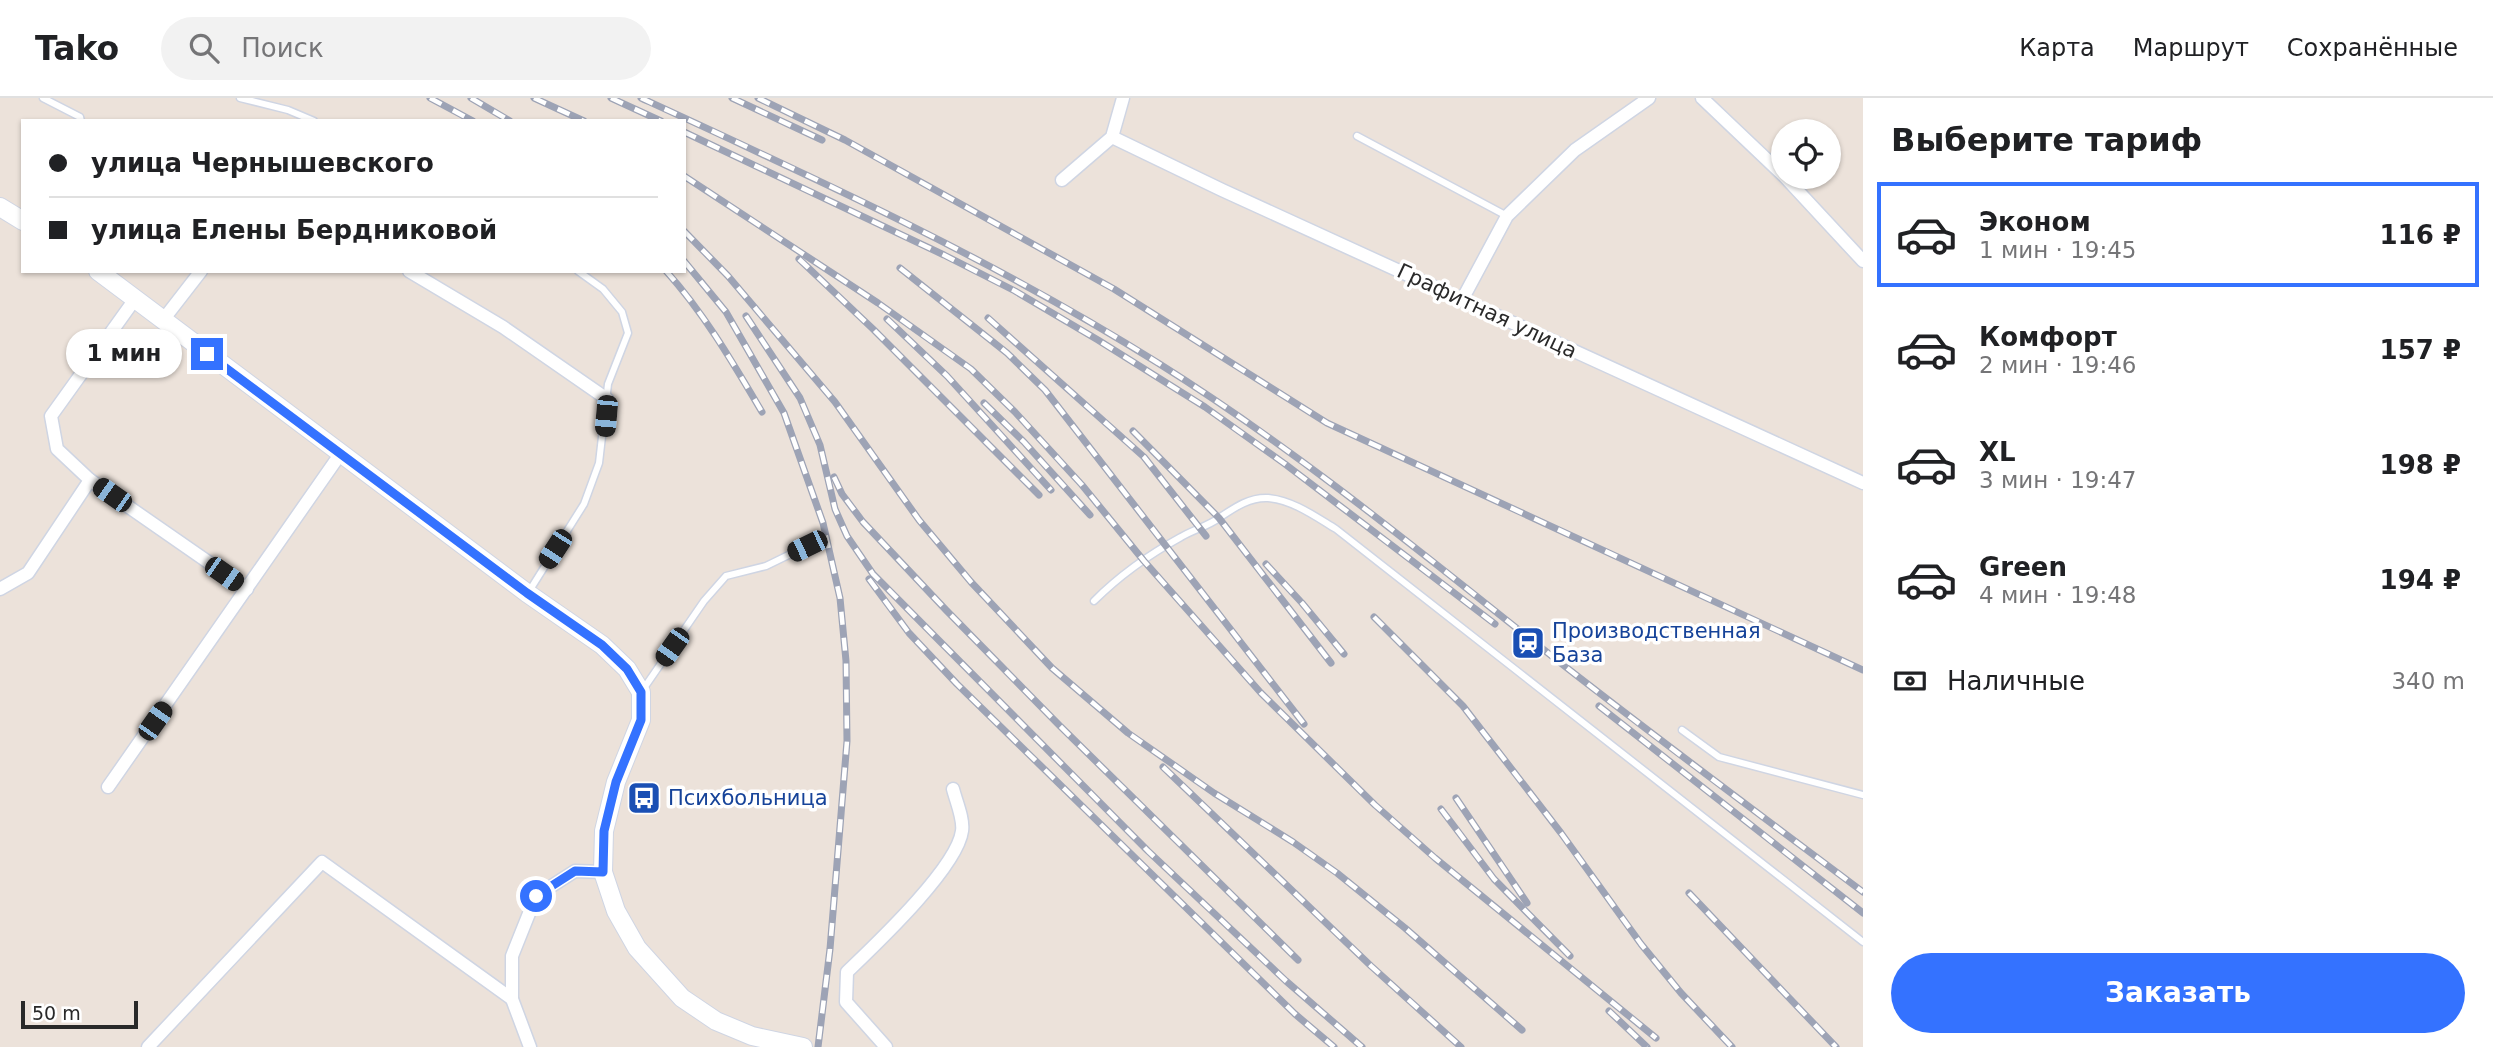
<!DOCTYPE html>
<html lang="ru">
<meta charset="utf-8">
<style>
:root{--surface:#fff;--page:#f2f2f2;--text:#202124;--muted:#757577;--line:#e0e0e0;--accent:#3472ff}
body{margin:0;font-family:"DejaVu Sans",sans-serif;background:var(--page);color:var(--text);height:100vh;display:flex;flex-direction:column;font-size:26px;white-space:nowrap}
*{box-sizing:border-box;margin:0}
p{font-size:23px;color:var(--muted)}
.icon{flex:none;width:38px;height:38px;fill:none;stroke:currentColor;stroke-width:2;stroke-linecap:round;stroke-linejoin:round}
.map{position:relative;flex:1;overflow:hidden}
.sheet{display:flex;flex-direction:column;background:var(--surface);width:630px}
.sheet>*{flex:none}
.top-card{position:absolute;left:21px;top:21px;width:665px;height:154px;border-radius:0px;box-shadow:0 2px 5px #0004;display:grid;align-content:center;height:154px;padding:0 28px;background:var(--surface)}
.fabs{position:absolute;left:1771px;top:21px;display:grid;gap:14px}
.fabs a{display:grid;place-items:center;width:70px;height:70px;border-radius:50%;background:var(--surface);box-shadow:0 2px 5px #0004;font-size:35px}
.scale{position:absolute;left:21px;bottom:18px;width:117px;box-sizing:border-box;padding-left:7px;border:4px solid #292929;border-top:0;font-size:19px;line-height:24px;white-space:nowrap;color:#292929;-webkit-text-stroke:5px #fff;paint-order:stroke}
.end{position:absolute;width:32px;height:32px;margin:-16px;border:9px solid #3472ff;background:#fff;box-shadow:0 0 0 4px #fff}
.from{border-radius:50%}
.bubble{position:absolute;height:49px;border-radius:24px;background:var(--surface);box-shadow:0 2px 5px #0004;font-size:23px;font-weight:700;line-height:49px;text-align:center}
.car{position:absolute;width:21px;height:42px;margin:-21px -10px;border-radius:9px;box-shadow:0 0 5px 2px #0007;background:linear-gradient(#222 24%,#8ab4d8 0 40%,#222 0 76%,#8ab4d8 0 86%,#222 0)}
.top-card b{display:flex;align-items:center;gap:24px;height:66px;font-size:26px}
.top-card b+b{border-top:2px solid var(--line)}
.top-card i{width:18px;height:18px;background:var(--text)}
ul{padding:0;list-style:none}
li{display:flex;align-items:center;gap:21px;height:105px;margin:0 14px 10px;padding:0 14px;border:4px solid transparent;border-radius:0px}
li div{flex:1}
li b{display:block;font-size:26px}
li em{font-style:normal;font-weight:700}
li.on{border-color:var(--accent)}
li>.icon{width:63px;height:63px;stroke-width:1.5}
h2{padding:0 28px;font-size:32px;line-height:84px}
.pay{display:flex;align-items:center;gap:18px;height:77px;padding:0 28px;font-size:26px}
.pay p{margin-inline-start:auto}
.cta{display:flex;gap:14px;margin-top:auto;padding:14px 28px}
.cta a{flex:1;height:80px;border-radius:42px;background:var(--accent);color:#fff;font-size:28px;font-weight:700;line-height:80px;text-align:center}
header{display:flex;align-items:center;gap:42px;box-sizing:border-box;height:98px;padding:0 35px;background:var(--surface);border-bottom:2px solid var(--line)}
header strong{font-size:33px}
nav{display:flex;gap:38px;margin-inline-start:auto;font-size:24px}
.search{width:490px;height:63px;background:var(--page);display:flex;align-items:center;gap:18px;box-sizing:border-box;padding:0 24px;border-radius:38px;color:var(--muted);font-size:26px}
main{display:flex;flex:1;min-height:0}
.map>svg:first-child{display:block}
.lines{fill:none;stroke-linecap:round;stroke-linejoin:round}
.lane-casing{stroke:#cfd5e3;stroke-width:9}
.street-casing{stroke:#cfd5e3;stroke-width:15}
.secondary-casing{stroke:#cfd5e3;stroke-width:20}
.lane{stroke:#fff;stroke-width:6}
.street{stroke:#fff;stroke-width:12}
.secondary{stroke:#fff;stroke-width:18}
.rail-casing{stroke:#9da3b5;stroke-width:7}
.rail{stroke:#fff;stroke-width:4.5;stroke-dasharray:13;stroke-linecap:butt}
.route{stroke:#3472ff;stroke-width:9}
.labels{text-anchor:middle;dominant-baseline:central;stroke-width:7;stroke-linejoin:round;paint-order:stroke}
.street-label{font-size:21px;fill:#292929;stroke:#fff}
.transit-label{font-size:21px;fill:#164399;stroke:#fff;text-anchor:start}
</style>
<header>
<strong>Tako</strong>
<div class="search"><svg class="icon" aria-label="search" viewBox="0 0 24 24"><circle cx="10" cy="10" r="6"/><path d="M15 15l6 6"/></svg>Поиск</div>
<nav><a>Карта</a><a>Маршрут</a><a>Сохранённые</a></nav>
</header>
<main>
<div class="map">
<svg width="1863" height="949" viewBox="0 0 1863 949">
<rect width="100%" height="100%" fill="#ece2da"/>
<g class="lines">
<defs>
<g id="lane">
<path d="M43 0 80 19 81 23"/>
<path d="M240 0 288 12 314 23"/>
<path d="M1357 38 1507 118"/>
<path d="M528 495 584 406 599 365 608 286 628 235 622 214 603 191 578 173"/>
<path d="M1094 503C1119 478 1150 456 1181 439 1193 432 1208 428 1219 420 1234 410 1249 399 1268 400 1293 402 1316 419 1336 431L1863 844"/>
<path d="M642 593 704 503 726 478 766 468 807 448"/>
<path d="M1682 632 1719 659 1863 697"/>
</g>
<g id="street">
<path d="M1702 0 1783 77"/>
<path d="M1112 39 1222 92 1863 385"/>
<path d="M1785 79 1863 163"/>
<path d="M1062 82 1112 39 1123 0"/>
<path d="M409 173 503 229 607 301"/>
<path d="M1462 202 1507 118 1575 52 1649 0"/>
<path d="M163 222 201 173"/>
<path d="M90 382 247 491"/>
<path d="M0 491 28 475 90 382 57 351 51 318 135 201"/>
<path d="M108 689 341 355"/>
<path d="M148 949 322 764 512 901"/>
<path d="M530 949 512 901V858L536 798 575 773 603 774"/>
<path d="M886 949 846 904 847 874C875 847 957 770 962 733 964 721 956 703 953 691"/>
</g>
<g id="secondary">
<path d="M0 109 23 123"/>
<path d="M98 173 527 495 602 547 627 571 641 594V622L616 684 604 733 603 774 616 813 637 850 682 900 716 923 752 938 803 949"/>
</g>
</defs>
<use href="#lane" class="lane-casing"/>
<use href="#street" class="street-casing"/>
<use href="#secondary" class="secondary-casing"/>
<use href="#lane" class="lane"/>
<use href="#street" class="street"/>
<use href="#secondary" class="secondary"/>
<defs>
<g id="rail">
<path d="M430 0 473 23"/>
<path d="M471 0 510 23"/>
<path d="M534 0 584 23"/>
<path d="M611 0 661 23"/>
<path d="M641 0C817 81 994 162 1158 265 1297 352 1424 457 1553 559 1655 639 1759 716 1863 794"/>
<path d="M732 0 822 42"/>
<path d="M758 0 845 42 1114 191 1327 325 1863 572"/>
<path d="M684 34 944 157 1015 193 1098 242 1205 309 1285 366 1495 526"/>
<path d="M684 78 878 205 971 271 1015 314 1082 387 1144 463 1261 595 1375 707 1435 760 1656 940"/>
<path d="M684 133 728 178 835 304 919 422 971 484 1052 570 1128 635 1214 695 1293 744 1337 775 1405 830 1522 932"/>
<path d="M799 161 873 231 1039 397"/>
<path d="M684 163 726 214 784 315 823 425 840 500 846 563 847 643 830 851 818 949"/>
<path d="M900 170 1007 255 1045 292 1304 626"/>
<path d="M666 173C704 215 733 265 762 314"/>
<path d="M746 218 800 300 820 347 835 411 847 438 873 476 1148 753 1286 883 1362 949"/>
<path d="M988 220 1144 359 1206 438"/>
<path d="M887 221 947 278 1051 392"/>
<path d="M984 305 1024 344 1090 417"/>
<path d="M1133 333 1219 420 1331 565"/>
<path d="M834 379 842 396 863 424 946 512 1060 628 1298 862"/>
<path d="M1266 466 1302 505 1344 556"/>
<path d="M869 481 909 535 957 586 1295 916 1334 949"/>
<path d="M1374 519 1463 608 1561 735 1641 846 1681 895 1732 949"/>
<path d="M1599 608 1863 815"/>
<path d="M1163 669 1371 868 1461 949"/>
<path d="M1456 700 1527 805"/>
<path d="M1441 711 1494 781 1570 858"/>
<path d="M1689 795 1836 949"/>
<path d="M1609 913 1647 949"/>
</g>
</defs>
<use href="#rail" class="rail-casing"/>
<use href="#rail" class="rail"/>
</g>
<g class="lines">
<path class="route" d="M207 256 527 495 602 547 627 571 641 594V622L616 684 604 733 603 774 575 773 536 798"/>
</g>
<defs>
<symbol id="station-square" viewBox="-11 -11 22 22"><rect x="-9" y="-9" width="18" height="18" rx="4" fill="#1a4fb4" stroke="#fff"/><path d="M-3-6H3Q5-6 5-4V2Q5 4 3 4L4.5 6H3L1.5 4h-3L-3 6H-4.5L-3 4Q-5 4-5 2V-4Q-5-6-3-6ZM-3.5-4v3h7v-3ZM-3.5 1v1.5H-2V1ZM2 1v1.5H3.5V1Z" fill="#fff"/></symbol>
<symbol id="bus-square" viewBox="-11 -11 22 22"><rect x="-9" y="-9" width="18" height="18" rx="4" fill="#1a4fb4" stroke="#fff"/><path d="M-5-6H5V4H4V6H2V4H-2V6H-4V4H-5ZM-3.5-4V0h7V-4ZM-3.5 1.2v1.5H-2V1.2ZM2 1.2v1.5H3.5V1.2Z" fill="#fff"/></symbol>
</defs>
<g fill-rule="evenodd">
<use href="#station-square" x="1509" y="526" width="38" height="38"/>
<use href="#bus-square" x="625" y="681" width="38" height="38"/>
</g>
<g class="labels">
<g class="street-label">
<text transform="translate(1487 213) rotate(25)">Графитная улица</text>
</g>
<g class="transit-label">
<text x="1552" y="533">Производственная<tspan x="1552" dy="24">База</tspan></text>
<text x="668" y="700">Психбольница</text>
</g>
</g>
</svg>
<div class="fabs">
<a><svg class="icon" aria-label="locate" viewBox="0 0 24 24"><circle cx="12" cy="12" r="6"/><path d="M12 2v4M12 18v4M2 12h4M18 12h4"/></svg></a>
</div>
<div class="scale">50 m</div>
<i class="end from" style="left:536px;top:798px"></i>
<i class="end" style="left:207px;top:256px"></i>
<div class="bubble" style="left:66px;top:231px;width:116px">1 мин</div>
<i class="car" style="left:606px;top:318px;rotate:185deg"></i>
<i class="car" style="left:112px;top:397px;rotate:305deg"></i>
<i class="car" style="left:807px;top:448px;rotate:244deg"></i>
<i class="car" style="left:555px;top:451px;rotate:213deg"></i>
<i class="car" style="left:224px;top:476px;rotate:125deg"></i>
<i class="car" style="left:672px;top:549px;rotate:215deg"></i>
<i class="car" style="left:155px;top:623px;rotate:35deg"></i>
<div class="top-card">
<b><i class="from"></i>улица Чернышевского</b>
<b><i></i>улица Елены Бердниковой</b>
</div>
</div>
<section class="sheet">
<h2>Выберите тариф</h2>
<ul>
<li class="on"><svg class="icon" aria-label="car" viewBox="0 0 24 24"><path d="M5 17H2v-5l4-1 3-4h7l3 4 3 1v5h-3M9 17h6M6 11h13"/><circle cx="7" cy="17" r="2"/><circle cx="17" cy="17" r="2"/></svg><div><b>Эконом</b><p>1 мин · 19:45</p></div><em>116 ₽</em></li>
<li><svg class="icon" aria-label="car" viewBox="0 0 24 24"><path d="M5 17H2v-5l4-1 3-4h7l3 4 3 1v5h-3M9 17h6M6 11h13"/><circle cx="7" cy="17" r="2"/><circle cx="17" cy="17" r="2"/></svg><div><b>Комфорт</b><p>2 мин · 19:46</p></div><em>157 ₽</em></li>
<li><svg class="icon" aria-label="car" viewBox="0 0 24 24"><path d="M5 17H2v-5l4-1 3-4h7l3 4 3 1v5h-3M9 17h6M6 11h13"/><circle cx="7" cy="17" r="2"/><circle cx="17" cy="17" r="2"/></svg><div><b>XL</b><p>3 мин · 19:47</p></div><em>198 ₽</em></li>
<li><svg class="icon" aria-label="car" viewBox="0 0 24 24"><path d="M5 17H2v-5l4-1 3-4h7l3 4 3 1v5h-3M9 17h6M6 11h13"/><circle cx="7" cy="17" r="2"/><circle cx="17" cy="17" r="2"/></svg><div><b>Green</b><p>4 мин · 19:48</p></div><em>194 ₽</em></li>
</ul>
<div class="pay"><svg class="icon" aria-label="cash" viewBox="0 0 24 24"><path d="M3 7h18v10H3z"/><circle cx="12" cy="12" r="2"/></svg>Наличные<p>340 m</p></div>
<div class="cta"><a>Заказать</a></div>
</section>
</main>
